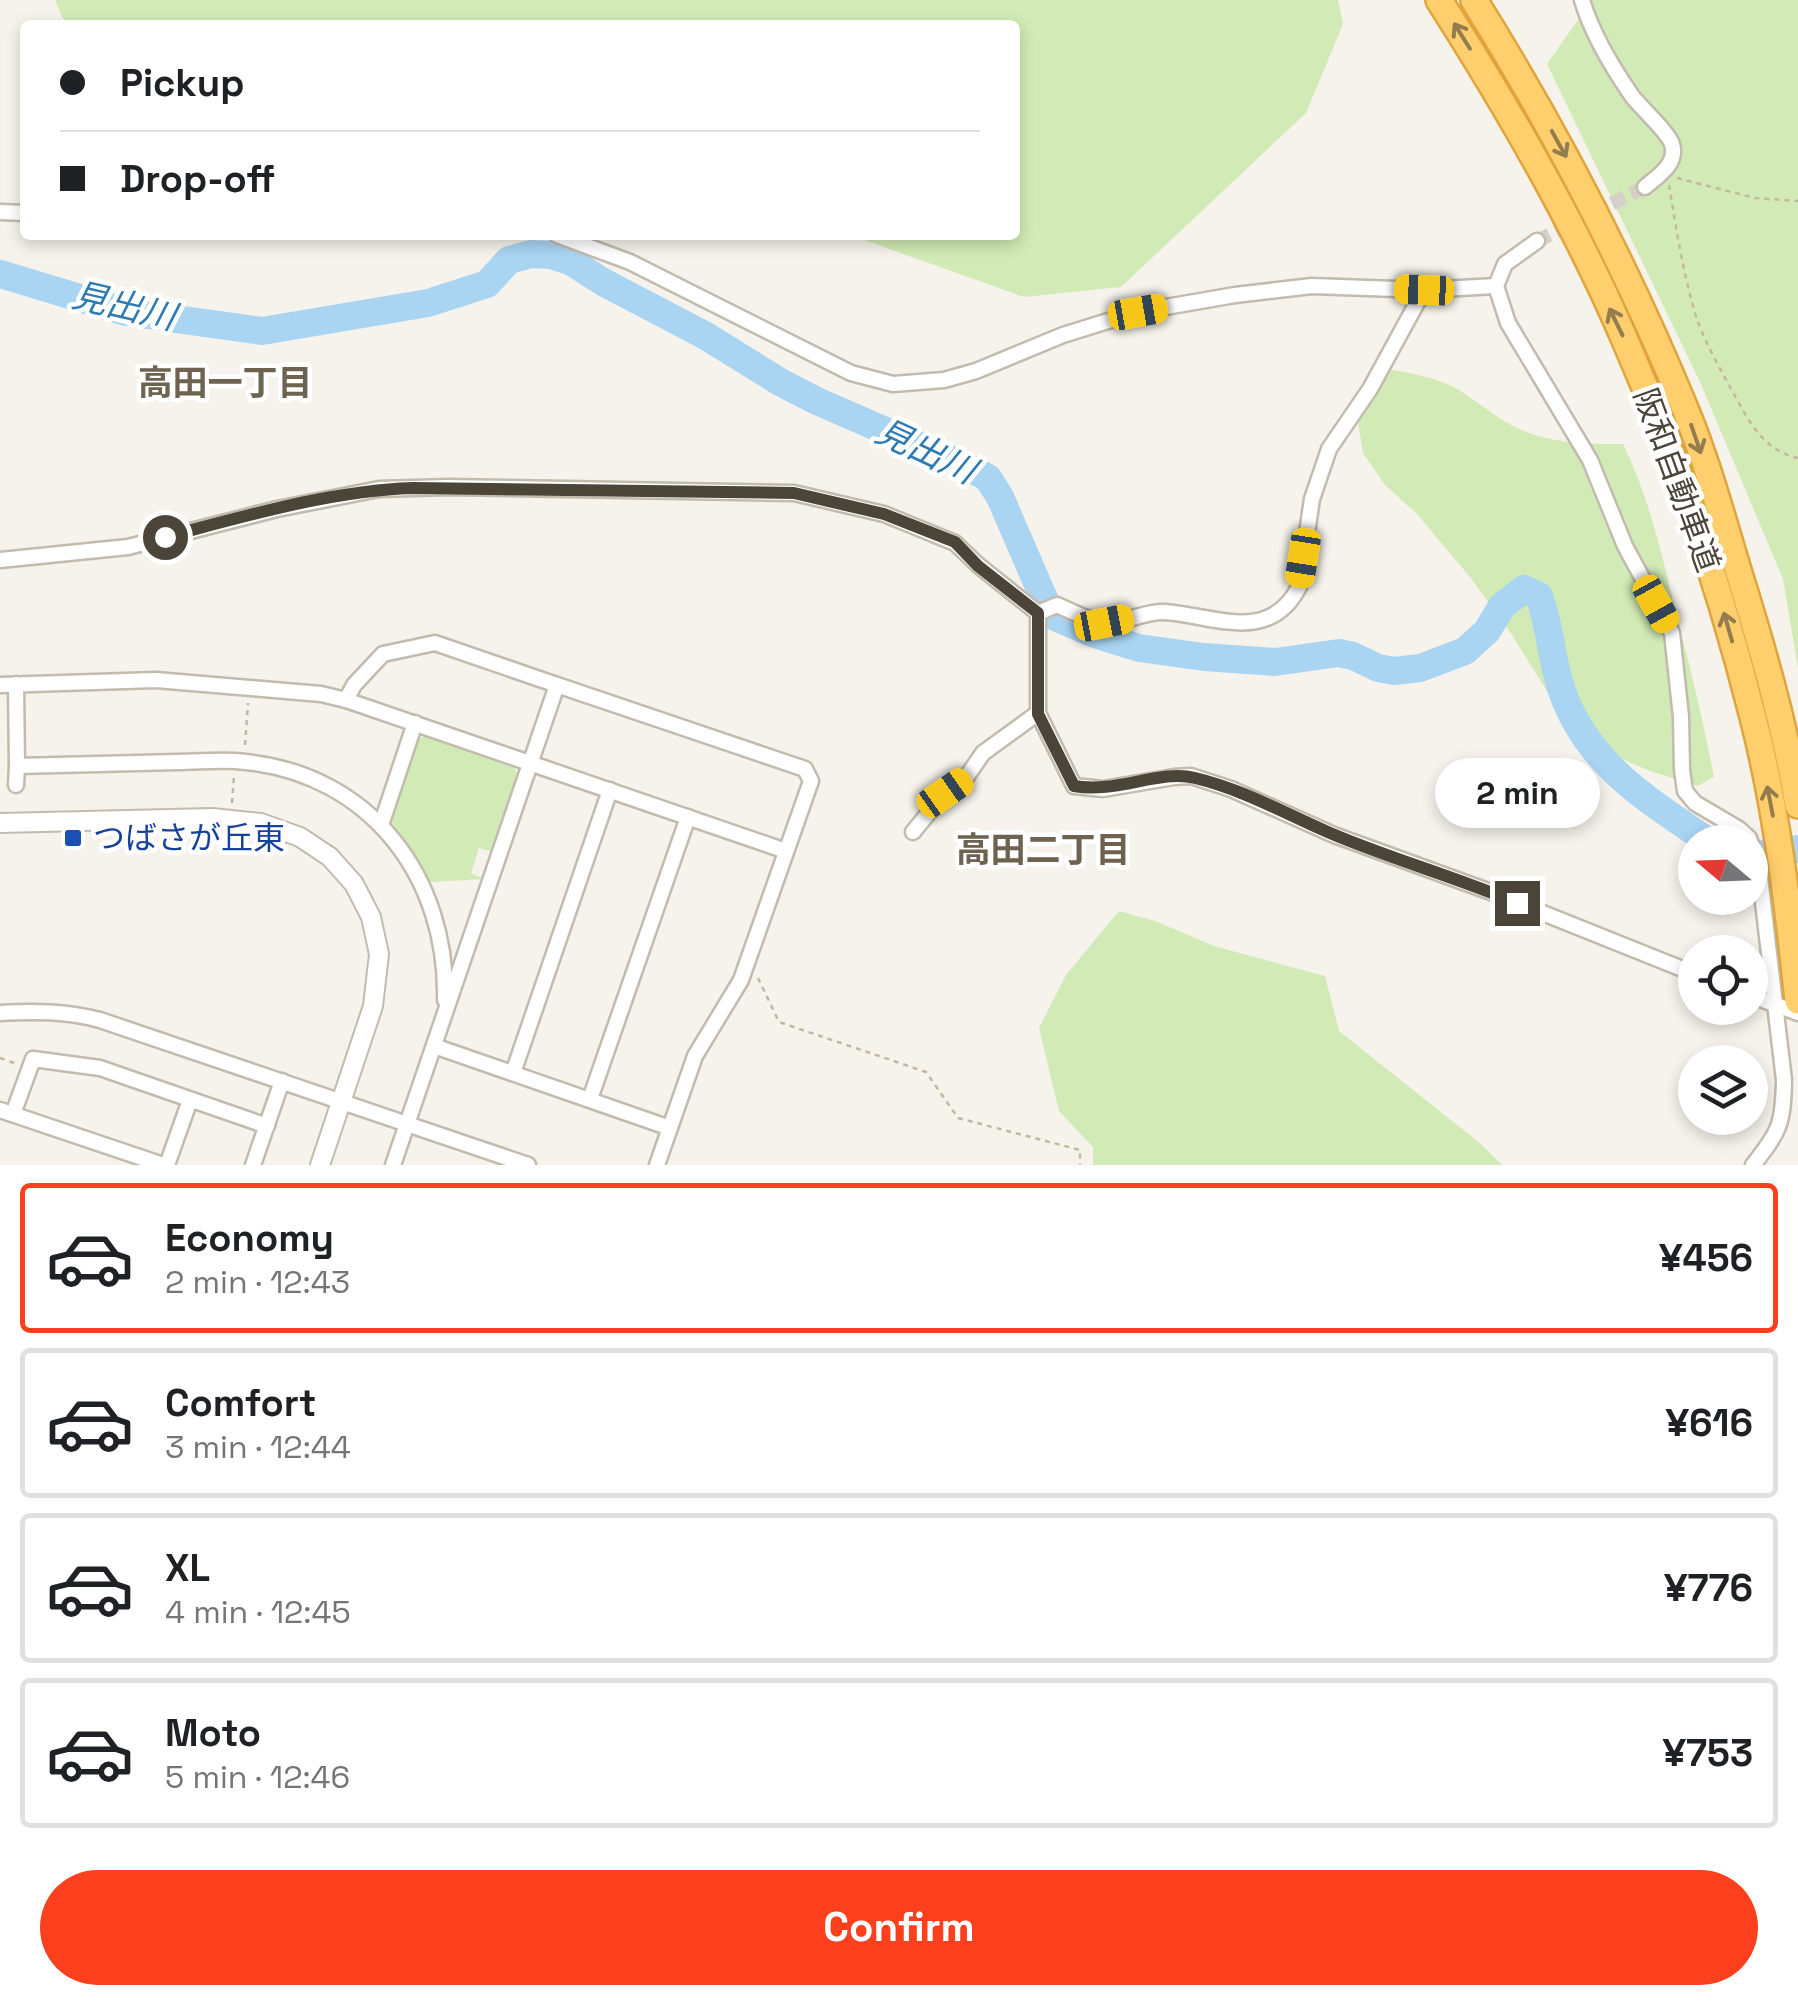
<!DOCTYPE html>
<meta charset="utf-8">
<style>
:root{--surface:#fff;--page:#f6f6f6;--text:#202124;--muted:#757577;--line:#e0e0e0;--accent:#fc3f1d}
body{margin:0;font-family:"Space Grotesk","Noto Sans JP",sans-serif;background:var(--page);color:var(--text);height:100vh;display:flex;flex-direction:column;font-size:38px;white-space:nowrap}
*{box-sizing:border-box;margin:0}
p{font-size:32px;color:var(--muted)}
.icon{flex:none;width:55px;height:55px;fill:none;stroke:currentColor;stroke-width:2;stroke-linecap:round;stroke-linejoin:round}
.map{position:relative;height:1165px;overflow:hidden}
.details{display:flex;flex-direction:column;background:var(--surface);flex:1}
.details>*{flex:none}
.banner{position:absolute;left:20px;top:20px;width:1000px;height:220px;border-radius:10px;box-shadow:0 5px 15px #0003;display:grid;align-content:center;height:220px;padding:0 40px;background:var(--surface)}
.needle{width:65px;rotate:289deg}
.buttons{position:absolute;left:1678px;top:825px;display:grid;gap:20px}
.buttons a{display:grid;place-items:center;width:90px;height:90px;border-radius:50%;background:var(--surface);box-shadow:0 5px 15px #0003;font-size:50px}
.end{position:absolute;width:45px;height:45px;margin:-22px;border:12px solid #4b4439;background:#fff;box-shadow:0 0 0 5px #fff}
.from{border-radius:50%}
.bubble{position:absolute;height:70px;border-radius:35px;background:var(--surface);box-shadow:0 5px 15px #0003;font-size:32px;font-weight:700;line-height:70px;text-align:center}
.car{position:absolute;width:30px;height:60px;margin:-30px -15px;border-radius:12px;box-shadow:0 0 8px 2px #0007;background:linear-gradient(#f5c518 24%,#345 0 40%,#f5c518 0 76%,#345 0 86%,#f5c518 0)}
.banner b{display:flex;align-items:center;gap:35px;height:95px;font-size:38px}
.banner b+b{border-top:2px solid var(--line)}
.banner i{width:25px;height:25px;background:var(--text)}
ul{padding:18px 0 0;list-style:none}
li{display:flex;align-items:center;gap:30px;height:150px;margin:0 20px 15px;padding:0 20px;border:5px solid var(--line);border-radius:10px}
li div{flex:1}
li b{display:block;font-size:38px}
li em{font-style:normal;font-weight:700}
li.active{border-color:var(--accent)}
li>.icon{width:90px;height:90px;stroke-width:1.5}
.button{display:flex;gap:20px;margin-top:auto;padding:20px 40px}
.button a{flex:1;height:115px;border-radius:60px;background:var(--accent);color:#fff;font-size:40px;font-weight:700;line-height:115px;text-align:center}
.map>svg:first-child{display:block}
.green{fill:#d2eab5}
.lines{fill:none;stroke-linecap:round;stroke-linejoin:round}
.river{stroke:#a9d4f2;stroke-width:28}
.minor-tunnel{stroke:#d4d0c8;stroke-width:14;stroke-dasharray:14 7;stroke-linecap:butt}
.minor-casing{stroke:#c2bbae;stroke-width:19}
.tertiary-casing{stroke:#c2bbae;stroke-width:22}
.motorway-casing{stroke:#e0a43c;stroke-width:30}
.path{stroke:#c4b79f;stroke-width:2.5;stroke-dasharray:5 5;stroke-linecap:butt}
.minor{stroke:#fff;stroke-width:14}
.tertiary{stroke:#fff;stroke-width:18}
.motorway{stroke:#ffcf6e;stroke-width:25}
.oneway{stroke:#937c4e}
.route{stroke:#4b4439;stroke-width:12}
.transit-dot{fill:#1a4fb4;stroke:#fff;stroke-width:4}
.labels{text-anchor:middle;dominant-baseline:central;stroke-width:9;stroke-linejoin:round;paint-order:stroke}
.street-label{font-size:32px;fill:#4b4439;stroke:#fff}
.transit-label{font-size:32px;fill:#164399;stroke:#fff;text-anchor:start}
.water-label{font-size:35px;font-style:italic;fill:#2e7ab2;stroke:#fff}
.neighbourhood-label{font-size:35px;font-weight:bold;fill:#6e6250;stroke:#fff}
</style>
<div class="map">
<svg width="1798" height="1165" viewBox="0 0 1798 1165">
<rect width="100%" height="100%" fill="#f6f3ec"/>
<g class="green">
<path d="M55 0H1338L1343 24 1306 113 1121 287 1024 297 850 235H1015V25H66Z"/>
<path d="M1592 0H1798V668L1783 579 1700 382 1547 64Z"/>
<path d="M1385 369C1409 372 1438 378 1459 390 1480 403 1501 422 1524 431 1555 444 1591 444 1623 444 1648 495 1661 550 1674 605 1689 662 1703 719 1714 777L1698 786 1650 771 1594 747 1550 696 1512 635 1470 577 1417 514 1385 485 1363 453 1357 416Z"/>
<path d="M425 736 514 767 518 776 493 852 479 848 471 873 484 879 429 882C420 865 393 832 391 818L418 739Z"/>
<path d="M1119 911 1155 921 1214 946 1325 976 1339 1031 1481 1144 1502 1165H1093V1147L1059 1111 1039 1028 1066 975Z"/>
</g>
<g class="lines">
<g class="river">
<path d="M0 274 126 312 262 331 428 303 487 284 509 260 531 254 551 255 572 262 603 282 706 336 780 382 817 401 970 468 988 478 1000 497 1045 601 1055 617 1094 634 1139 648 1204 657 1275 662 1339 653 1353 656 1378 668 1394 671 1420 668 1465 651 1487 631 1502 606 1524 589 1539 596C1550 625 1551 658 1561 688 1586 764 1647 799 1709 842"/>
<path d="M1750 856 1798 849"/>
</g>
<path class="minor-tunnel" d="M1537 241 1645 187"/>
<defs>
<g id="minor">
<path d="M1582 0C1592 34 1612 67 1632 96 1641 108 1668 132 1672 144 1678 164 1658 176 1645 187"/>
<path d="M0 212 25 213"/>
<path d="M557 235 630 262 851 373 893 384 944 380 976 371 1063 335 1137 312 1235 295 1312 286 1424 290 1496 286"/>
<path d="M1537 241 1505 264 1496 286 1508 323 1590 460 1625 546 1672 633 1681 717 1682 770 1685 791 1695 803 1739 829 1749 838 1759 869 1784 1080C1783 1124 1780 1131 1753 1165"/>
<path d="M0 560 128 547 277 509 379 489 448 487 794 493 884 514 955 543 978 565 1038 613"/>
<path d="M1038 613V713L1074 786 1103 789 1174 777 1191 776 1231 789 1334 835 1488 891 1695 974"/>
<path d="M1038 613 1057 605C1071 611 1087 620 1102 622 1122 625 1144 611 1164 612 1213 615 1269 645 1299 587L1312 499 1329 449 1370 389 1424 290"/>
<path d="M16 684 17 766C70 765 124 763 177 762 200 762 223 759 246 762 371 775 448 878 445 1000"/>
<path d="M0 685 156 680 321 694 346 700 786 851"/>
<path d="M346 700 354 685 383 654 435 643 557 685"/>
<path d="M16 785 17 766"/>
<path d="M381 825 415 723"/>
<path d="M913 832 945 793 965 779 983 753 1038 713"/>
<path d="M1750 995 1798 1013"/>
<path d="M0 1013C35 1011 66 1011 100 1020L528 1165"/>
<path d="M434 1046 670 1128"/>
<path d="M513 1073 610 790"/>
<path d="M590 1099 688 817"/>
<path d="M0 1110 163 1165"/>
<path d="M13 1114 33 1059 100 1068 267 1126"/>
<path d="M167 1165 190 1100"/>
<path d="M253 1165 282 1081"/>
<path d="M393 1165 557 685 805 769 811 781 741 980 695 1056 657 1165"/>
</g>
<path id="tertiary" d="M0 823 212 818 261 823 300 837 330 857 354 884 371 917 379 954 373 1006 320 1165"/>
<g id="motorway">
<path d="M1439 0C1509 110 1576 225 1627 345 1679 465 1721 591 1753 717 1777 810 1788 906 1798 1001"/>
<path d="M1474 0C1556 131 1627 268 1686 411 1707 462 1722 517 1738 570 1762 647 1785 726 1798 805"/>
</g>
</defs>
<use href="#minor" class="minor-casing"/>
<use href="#tertiary" class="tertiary-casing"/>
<use href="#motorway" class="motorway-casing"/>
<g class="path">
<path d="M1677 178 1755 198 1798 201"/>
<path d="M1669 185C1676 228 1683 272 1695 313 1704 342 1721 370 1735 396 1751 425 1764 450 1798 458"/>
<path d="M245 745 248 703"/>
<path d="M232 803 234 776"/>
<path d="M758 978 779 1022 926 1072 958 1118 1080 1150V1165"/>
<path d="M0 1058 17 1064"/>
</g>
<use href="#minor" class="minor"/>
<use href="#tertiary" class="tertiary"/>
<use href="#motorway" class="motorway"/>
</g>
<defs><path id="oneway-shaft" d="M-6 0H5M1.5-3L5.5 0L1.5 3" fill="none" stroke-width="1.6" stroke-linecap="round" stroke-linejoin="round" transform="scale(2.5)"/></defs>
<g class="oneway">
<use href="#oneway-shaft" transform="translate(1462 36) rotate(-122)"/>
<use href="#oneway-shaft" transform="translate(1559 144) rotate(61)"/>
<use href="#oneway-shaft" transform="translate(1616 322) rotate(-116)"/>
<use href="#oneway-shaft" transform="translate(1696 439) rotate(71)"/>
<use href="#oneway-shaft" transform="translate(1728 627) rotate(-106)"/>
<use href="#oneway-shaft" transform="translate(1770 801) rotate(-101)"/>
</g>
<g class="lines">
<path class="route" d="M165 537C246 516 329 491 413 488L794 493 884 514 955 542 978 566 1038 613V714L1074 786C1116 794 1160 769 1195 778 1242 789 1286 814 1330 833 1391 859 1456 877 1517 903"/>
</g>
<rect class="transit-dot" x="63" y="828" width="20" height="20" rx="5"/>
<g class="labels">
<g class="street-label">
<text transform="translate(1677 480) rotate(70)">阪和自動車道</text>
</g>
<g class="transit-label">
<text x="93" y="838">つばさが丘東</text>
</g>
<g class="water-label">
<text transform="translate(124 306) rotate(13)">見出川</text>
<text transform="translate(926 451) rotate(25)">見出川</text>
</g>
<g class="neighbourhood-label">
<text x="225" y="383">高田一丁目</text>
<text x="1043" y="850">高田二丁目</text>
</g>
</g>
</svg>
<div class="buttons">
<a><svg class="needle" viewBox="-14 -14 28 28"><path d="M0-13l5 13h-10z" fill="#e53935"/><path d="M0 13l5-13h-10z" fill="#757577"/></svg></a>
<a><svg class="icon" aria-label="locate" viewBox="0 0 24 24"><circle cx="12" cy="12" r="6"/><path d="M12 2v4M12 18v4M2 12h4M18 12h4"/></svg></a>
<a><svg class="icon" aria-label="layers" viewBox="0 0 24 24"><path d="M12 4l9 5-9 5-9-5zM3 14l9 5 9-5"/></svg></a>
</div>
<i class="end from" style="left:165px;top:537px"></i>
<i class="end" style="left:1517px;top:903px"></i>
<div class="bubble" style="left:1435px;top:758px;width:165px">2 min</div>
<i class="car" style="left:1424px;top:290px;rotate:272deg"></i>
<i class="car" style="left:1138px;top:312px;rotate:80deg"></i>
<i class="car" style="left:1303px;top:558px;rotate:189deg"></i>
<i class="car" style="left:1656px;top:604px;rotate:151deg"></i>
<i class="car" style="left:1104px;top:623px;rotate:79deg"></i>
<i class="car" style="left:945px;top:793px;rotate:55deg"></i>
<div class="banner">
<b><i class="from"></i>Pickup</b>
<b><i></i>Drop-off</b>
</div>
</div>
<section class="details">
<ul>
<li class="active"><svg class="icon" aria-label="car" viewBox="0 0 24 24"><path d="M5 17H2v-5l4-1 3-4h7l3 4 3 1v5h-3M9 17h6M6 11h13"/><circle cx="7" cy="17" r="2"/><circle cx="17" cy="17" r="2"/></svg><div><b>Economy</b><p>2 min · 12:43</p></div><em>¥456</em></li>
<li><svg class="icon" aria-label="car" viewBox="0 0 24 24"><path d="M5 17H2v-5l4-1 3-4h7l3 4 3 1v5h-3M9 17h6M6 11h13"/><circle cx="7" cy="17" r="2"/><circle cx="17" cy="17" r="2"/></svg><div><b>Comfort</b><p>3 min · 12:44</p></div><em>¥616</em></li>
<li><svg class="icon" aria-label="car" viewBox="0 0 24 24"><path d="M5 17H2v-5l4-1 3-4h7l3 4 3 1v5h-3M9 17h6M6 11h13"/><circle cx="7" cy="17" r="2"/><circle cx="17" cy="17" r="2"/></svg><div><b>XL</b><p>4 min · 12:45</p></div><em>¥776</em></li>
<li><svg class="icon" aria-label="car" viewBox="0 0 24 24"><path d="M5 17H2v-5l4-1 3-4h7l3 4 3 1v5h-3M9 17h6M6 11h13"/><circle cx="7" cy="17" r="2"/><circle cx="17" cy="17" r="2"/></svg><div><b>Moto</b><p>5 min · 12:46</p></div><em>¥753</em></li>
</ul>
<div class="button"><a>Confirm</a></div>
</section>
